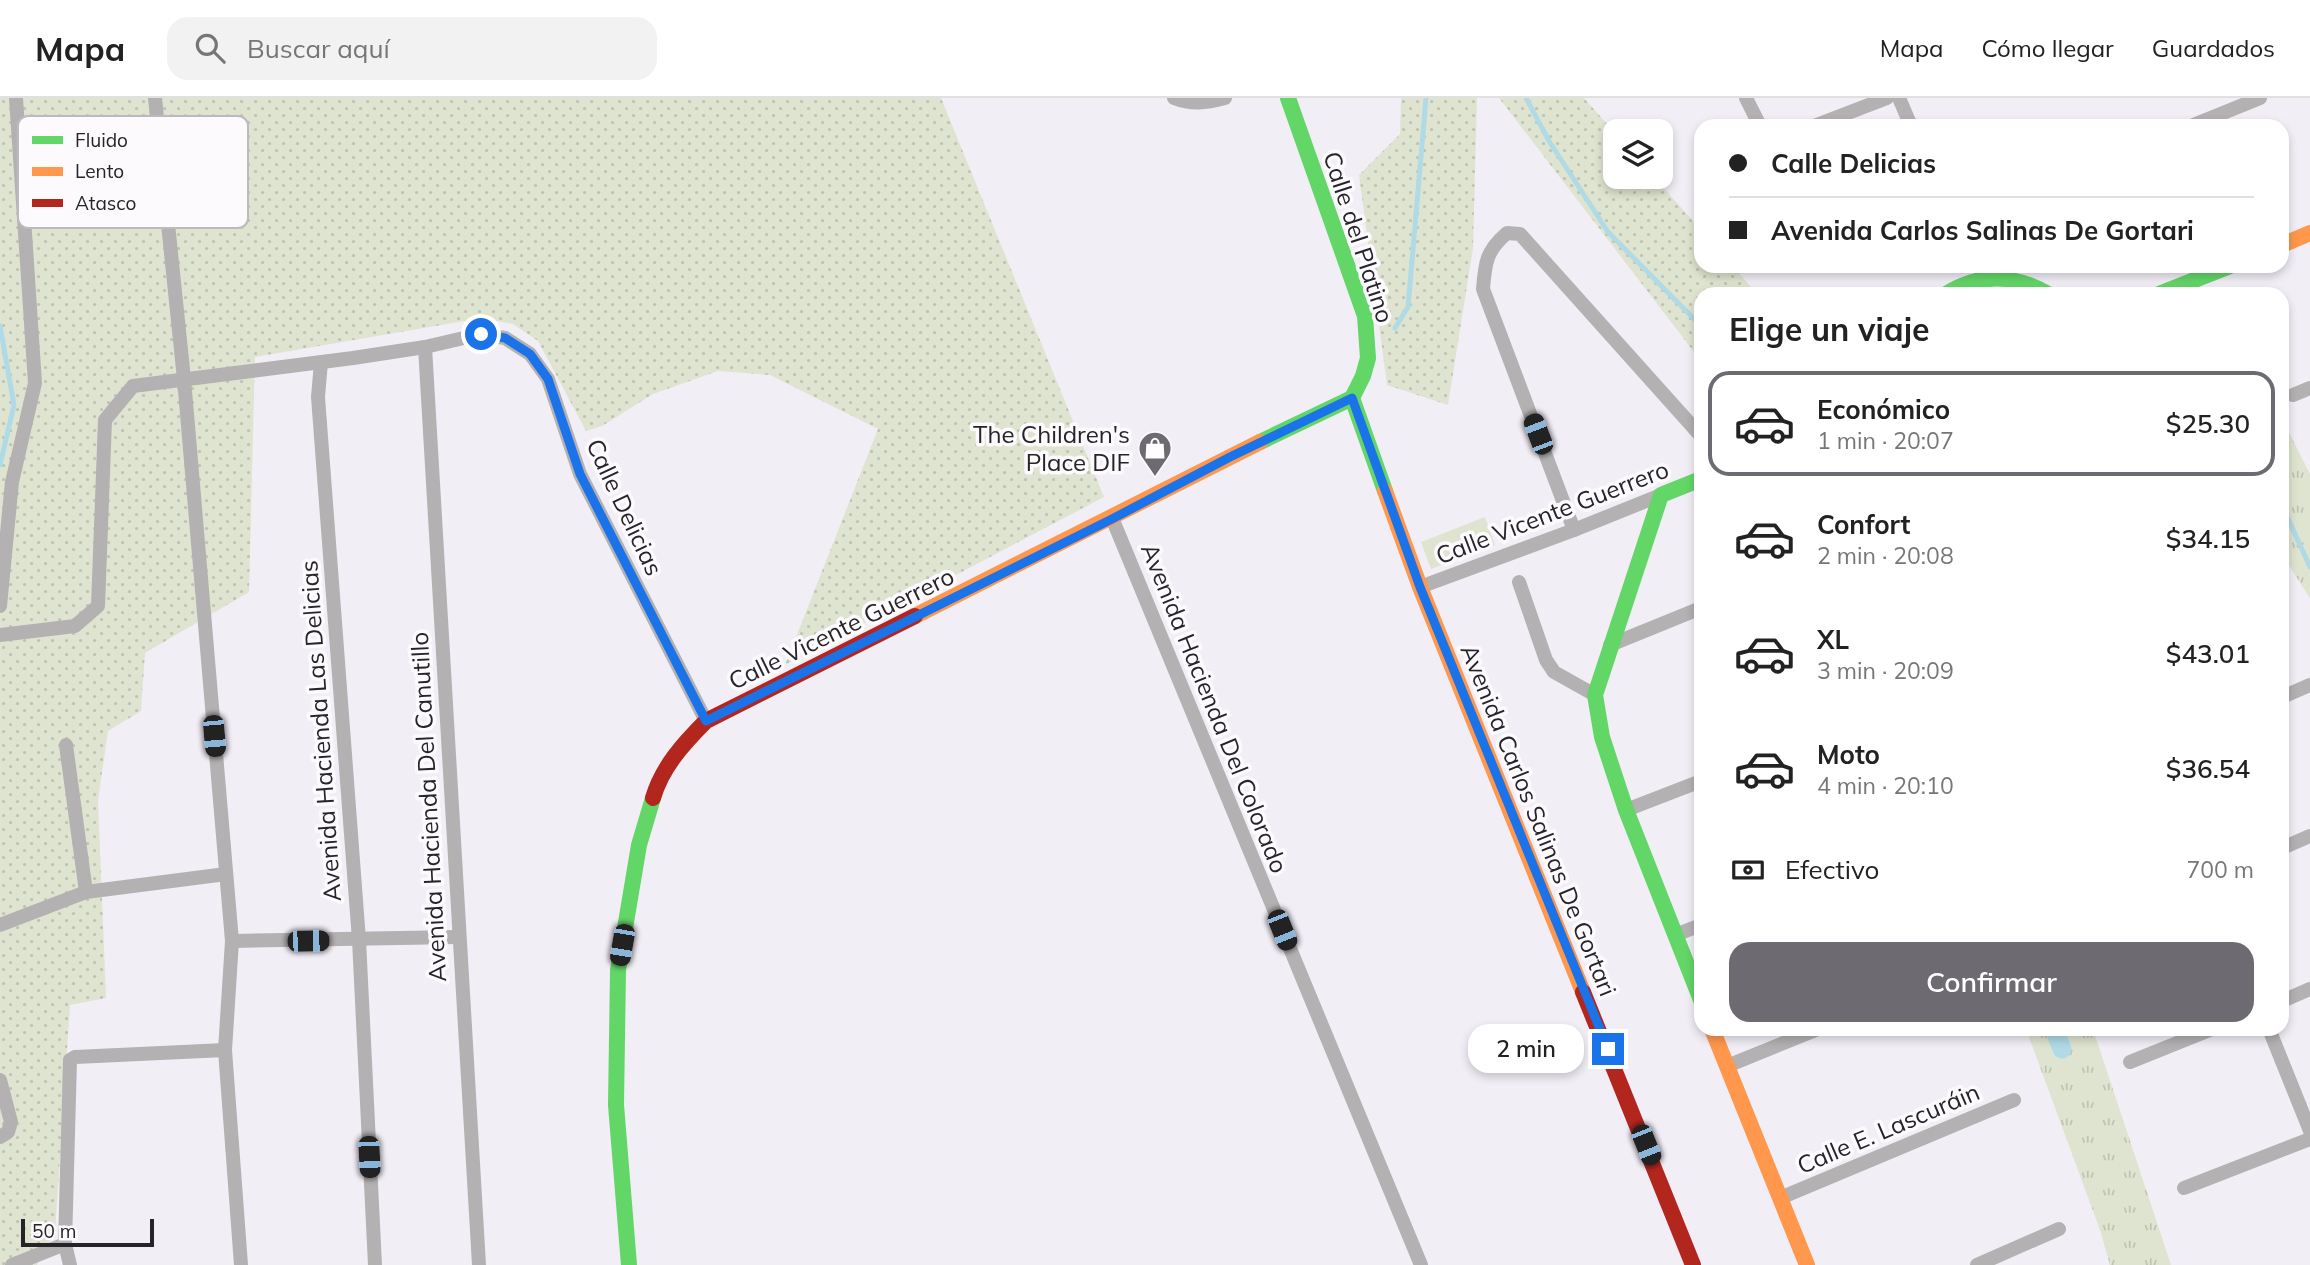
<!DOCTYPE html>
<html lang="es">
<meta charset="utf-8">
<style>
:root{--surface:#fff;--page:#f2f2f2;--text:#222;--muted:#767676;--line:#e0e0e0;--accent:#6d6a71}
body{margin:0;font-family:Mulish,sans-serif;background:var(--page);color:var(--text);height:100vh;display:flex;flex-direction:column;font-size:26px;white-space:nowrap}
*{box-sizing:border-box;margin:0}
p{font-size:23px;color:var(--muted)}
.icon{flex:none;width:38px;height:38px;fill:none;stroke:currentColor;stroke-width:2;stroke-linecap:round;stroke-linejoin:round}
.map{position:relative;flex:1;overflow:hidden}
.sheet{position:absolute;left:1694px;top:189px;width:595px;height:749px;display:flex;flex-direction:column;background:var(--surface);border-radius:21px;box-shadow:0 4px 10px #0003}
.sheet>*{flex:none}
.banner{position:absolute;left:1694px;top:21px;width:595px;height:154px;border-radius:21px;box-shadow:0 4px 10px #0003;display:grid;align-content:center;height:154px;padding:0 35px;background:var(--surface)}
.controls{position:absolute;left:1603px;top:21px;display:grid;gap:14px}
.controls a{display:grid;place-items:center;width:70px;height:70px;border-radius:14px;background:var(--surface);box-shadow:0 4px 10px #0003;font-size:35px}
.scale{position:absolute;left:21px;bottom:18px;width:133px;box-sizing:border-box;padding-left:7px;border:4px solid #262329;border-top:0;font-size:19px;line-height:24px;white-space:nowrap;color:#262329;-webkit-text-stroke:5px #fcfafd;paint-order:stroke}
.end{position:absolute;width:32px;height:32px;margin:-16px;border:9px solid #1a73e8;background:#fff;box-shadow:0 0 0 4px #fff}
.from{border-radius:50%}
.bubble{position:absolute;height:49px;border-radius:21px;background:var(--surface);box-shadow:0 4px 10px #0003;font-size:23px;font-weight:600;line-height:49px;text-align:center}
.car{position:absolute;width:21px;height:42px;margin:-21px -10px;border-radius:9px;box-shadow:0 0 5px 2px #0007;background:linear-gradient(#222 24%,#8ab4d8 0 40%,#222 0 76%,#8ab4d8 0 86%,#222 0)}
.banner b{display:flex;align-items:center;gap:24px;height:66px;font-size:26px}
.banner b+b{border-top:2px solid var(--line)}
.banner i{width:18px;height:18px;background:var(--text)}
ul{padding:0;list-style:none}
li{display:flex;align-items:center;gap:21px;height:105px;margin:0 14px 10px;padding:0 21px;border:4px solid transparent;border-radius:21px}
li div{flex:1}
li b{display:block;font-size:26px}
li em{font-style:normal;font-weight:600}
li.on{border-color:var(--accent)}
li>.icon{width:63px;height:63px;stroke-width:1.5}
h2{padding:0 35px;font-size:32px;line-height:84px}
.pay{display:flex;align-items:center;gap:18px;height:77px;padding:0 35px;font-size:26px}
.pay p{margin-inline-start:auto}
.primary-button{display:flex;gap:14px;margin-top:auto;padding:14px 35px}
.primary-button a{flex:1;height:80px;border-radius:21px;background:var(--accent);color:#fff;font-size:28px;font-weight:600;line-height:80px;text-align:center}
header{display:flex;align-items:center;gap:42px;box-sizing:border-box;height:98px;padding:0 35px;background:var(--surface);border-bottom:2px solid var(--line)}
header strong{font-size:33px}
nav{display:flex;gap:38px;margin-inline-start:auto;font-size:24px}
.search{width:490px;height:63px;background:var(--page);display:flex;align-items:center;gap:18px;box-sizing:border-box;padding:0 24px;border-radius:21px;color:var(--muted);font-size:26px}
.map>svg:first-child{display:block}
.grass{fill:url(#grass-dots)}
.park{fill:url(#park-tufts)}
.pitch{fill:#dfe4d0}
.lines{fill:none;stroke-linecap:round;stroke-linejoin:round}
.stream{stroke:#b0dbe6;stroke-width:5}
.canal{stroke:#b0dbe6;stroke-width:19}
.street{stroke:#b4b1b2;stroke-width:14}
.fast{stroke:#63d668;stroke-width:16}
.slow{stroke:#ff974d;stroke-width:16}
.jam{stroke:#b3261e;stroke-width:16}
.route{stroke:#1a73e8;stroke-width:9}
.labels{text-anchor:middle;dominant-baseline:central;stroke-width:7;stroke-linejoin:round;paint-order:stroke}
.street-label{font-size:24px;fill:#262329;stroke:#fcfafd}
.poi-label{font-size:24px;fill:#262329;stroke:#fcfafd;text-anchor:end}
.key{fill:#fcfafd;stroke:#bcbabd;stroke-width:2}
.key-label{font-size:19px;fill:#262329}
</style>
<header>
<strong>Mapa</strong>
<div class="search"><svg class="icon" aria-label="search" viewBox="0 0 24 24"><circle cx="10" cy="10" r="6"/><path d="M15 15l6 6"/></svg>Buscar aquí</div>
<nav><a>Mapa</a><a>Cómo llegar</a><a>Guardados</a></nav>
</header>
<div class="map">
<svg width="2310" height="1167" viewBox="0 0 2310 1167">
<defs>
<pattern id="grass-dots" width="8" height="8" patternUnits="userSpaceOnUse" patternTransform="scale(1.75)"><rect width="8" height="8" fill="#dfe4d0"/><path d="M2 2h.1M6 6h.1" fill="none" stroke="#bfc3b3" stroke-width="1.8" stroke-linecap="round"/></pattern>
<pattern id="park-tufts" width="24" height="20" patternUnits="userSpaceOnUse" patternTransform="scale(1.75)"><rect width="24" height="20" fill="#dfe4d0"/><path d="M3 7l-1-3M5 7V3M7 7l1-3M15 17l-1-3M17 17v-4M19 17l1-3" fill="none" stroke="#bfc3b3"/></pattern>
</defs>
<rect width="100%" height="100%" fill="#f2eef6"/>
<g class="grass">
<path d="M0 0H941L1104 399 785 567 878 331 770 277 718 273 653 296 602 328 586 333 538 243 513 226 482 220 255 259 249 494 145 555 141 613 108 633 98 702 106 900 70 907 55 1135 37 1167H0Z"/>
<path d="M1401 0H1477L1473 150 1448 307 1387 287 1359 77 1400 36Z"/>
<path d="M1499 0H1584L1615 35V79H1654L1701 132V168H1733L1757 196H1701V263Z"/>
</g>
<g class="park">
<path d="M2282 321 2310 376V500L2282 457Z"/>
<path d="M2026 931H2093L2171 1167H2110L2100 1132Z"/>
</g>
<path class="pitch" d="M1485 419 1495 447 1431 471 1421 444Z"/>
<g class="lines">
<g class="stream">
<path d="M1526 0 1549 43 1608 134 1701 228"/>
<path d="M0 228 14 307 0 367"/>
<path d="M1395 230 1408 209 1426 0"/>
<path d="M2282 407 2310 469"/>
</g>
<path class="canal" d="M2054 931 2062 951"/>
<g class="street">
<path d="M155 0 184 281 232 843 225 952 241 1167"/>
<path d="M1174 0C1192 7 1206 5 1225 0"/>
<path d="M1746 0 1760 28"/>
<path d="M1899 0 1911 28"/>
<path d="M1814 28 1887 0"/>
<path d="M2191 28 2260 0"/>
<path d="M425 249 479 1167"/>
<path d="M321 264 318 299 359 842 375 1167"/>
<path d="M2293 297 2310 290"/>
<path d="M1112 420 1421 1167"/>
<path d="M1574 432 1483 191C1485 165 1486 153 1507 135L1520 136 1701 338"/>
<path d="M1519 484 1546 562 1554 574 1595 597"/>
<path d="M1420 489 1574 432 1661 397"/>
<path d="M0 508 12 384 35 285 16 0"/>
<path d="M0 537 75 528 98 508 105 322 133 288 353 260 425 249 481 236 505 240 530 256 548 281 580 376 706 623"/>
<path d="M1610 547 1701 510"/>
<path d="M2282 599 2310 587"/>
<path d="M66 647 86 794"/>
<path d="M1626 712 1701 683"/>
<path d="M2282 750 2310 738"/>
<path d="M0 827 86 794 226 776"/>
<path d="M1675 837 1701 827"/>
<path d="M232 843 458 839"/>
<path d="M2282 903 2310 891"/>
<path d="M2269 931 2310 1033"/>
<path d="M2130 964 2212 931"/>
<path d="M1727 968 1818 931"/>
<path d="M0 982 11 1024 8 1034 0 1039"/>
<path d="M2184 1090 2310 1041"/>
<path d="M1780 1100 2014 1002"/>
<path d="M12 1167 65 1146"/>
<path d="M70 1167 65 1146 70 962 75 959 225 952"/>
<path d="M1977 1167 2059 1131"/>
</g>
<g class="fast">
<path d="M1288 0 1365 218 1368 260 1363 278 1352 300 1385 393"/>
<path d="M1946 196C1980 175 2013 176 2048 196"/>
<path d="M2159 196 2230 168"/>
<path d="M1260 344 1352 300"/>
<path d="M1701 381 1661 397 1595 597 1602 639 1626 712 1701 902"/>
<path d="M629 1167 616 1007 618 872 639 747 653 700"/>
</g>
<g class="slow">
<path d="M2282 147 2310 135"/>
<path d="M1385 393 1420 489 1583 894"/>
<path d="M915 518 1260 344"/>
<path d="M1712 931 1807 1167"/>
</g>
<g class="jam">
<path d="M653 700C662 669 684 645 706 623L915 518"/>
<path d="M1583 894 1693 1167"/>
</g>
</g>
<g class="lines">
<path class="route" d="M481 236 505 240 530 256 548 281 580 376 706 623 1112 421 1230 359 1352 300 1420 489 1608 951"/>
</g>
<defs>
<symbol id="shop-pin" viewBox="-11 -11 22 30"><path d="M0 17L-7.5 6A9.5 9.5 0 1 1 7.5 6Z" fill="#6d6a71" stroke="#fcfafd"/><path d="M-5-2.5h2.3a2.7 3.5 0 0 1 5.4 0H5L5.5 6h-11ZM-1.5-2.5h3a1.5 2.3 0 0 0-3 0Z" fill="#fff"/></symbol>
</defs>
<g fill-rule="evenodd">
<use href="#shop-pin" x="1136" y="331" width="38" height="52"/>
</g>
<g class="labels">
<g class="street-label">
<text transform="translate(1359 139) rotate(72)">Calle del Platino</text>
<text transform="translate(625 409) rotate(65)">Calle Delicias</text>
<text transform="translate(1552 414) rotate(-21)">Calle Vicente Guerrero</text>
<text transform="translate(841 530) rotate(-26)">Calle Vicente Guerrero</text>
<text transform="translate(1215 610) rotate(68)">Avenida Hacienda Del Colorado</text>
<text transform="translate(320 633) rotate(-94)">Avenida Hacienda Las Delicias</text>
<text transform="translate(428 709) rotate(-93)">Avenida Hacienda Del Canutillo</text>
<text transform="translate(1539 722) rotate(68)">Avenida Carlos Salinas De Gortari</text>
<text transform="translate(1888 1030) rotate(-23)">Calle E. Lascuráin</text>
</g>
<g class="poi-label">
<text x="1130" y="336">The Children's<tspan x="1130" dy="28">Place DIF</tspan></text>
</g>
</g>
<rect x="18" y="18" width="230" height="112" rx="10" class="key"/>
<rect x="32" y="38" width="31" height="8" fill="#63d668"/>
<rect x="32" y="69" width="31" height="9" fill="#ff974d"/>
<rect x="32" y="101" width="31" height="8" fill="#b3261e"/>
<g class="key-label">
<text x="75" y="49">Fluido</text>
<text x="75" y="80">Lento</text>
<text x="75" y="112">Atasco</text>
</g>
</svg>
<div class="controls">
<a><svg class="icon" aria-label="layers" viewBox="0 0 24 24"><path d="M12 4l9 5-9 5-9-5zM3 14l9 5 9-5"/></svg></a>
</div>
<div class="scale">50 m</div>
<i class="end from" style="left:481px;top:236px"></i>
<i class="end" style="left:1608px;top:951px"></i>
<div class="bubble" style="left:1468px;top:926px;width:116px">2 min</div>
<i class="car" style="left:1538px;top:336px;rotate:339deg"></i>
<i class="car" style="left:214px;top:638px;rotate:175deg"></i>
<i class="car" style="left:1282px;top:832px;rotate:158deg"></i>
<i class="car" style="left:308px;top:843px;rotate:89deg"></i>
<i class="car" style="left:622px;top:847px;rotate:190deg"></i>
<i class="car" style="left:1646px;top:1047px;rotate:158deg"></i>
<i class="car" style="left:369px;top:1059px;rotate:177deg"></i>
<div class="banner">
<b><i class="from"></i>Calle Delicias</b>
<b><i></i>Avenida Carlos Salinas De Gortari</b>
</div>
<section class="sheet">
<h2>Elige un viaje</h2>
<ul>
<li class="on"><svg class="icon" aria-label="car" viewBox="0 0 24 24"><path d="M5 17H2v-5l4-1 3-4h7l3 4 3 1v5h-3M9 17h6M6 11h13"/><circle cx="7" cy="17" r="2"/><circle cx="17" cy="17" r="2"/></svg><div><b>Económico</b><p>1 min · 20:07</p></div><em>$25.30</em></li>
<li><svg class="icon" aria-label="car" viewBox="0 0 24 24"><path d="M5 17H2v-5l4-1 3-4h7l3 4 3 1v5h-3M9 17h6M6 11h13"/><circle cx="7" cy="17" r="2"/><circle cx="17" cy="17" r="2"/></svg><div><b>Confort</b><p>2 min · 20:08</p></div><em>$34.15</em></li>
<li><svg class="icon" aria-label="car" viewBox="0 0 24 24"><path d="M5 17H2v-5l4-1 3-4h7l3 4 3 1v5h-3M9 17h6M6 11h13"/><circle cx="7" cy="17" r="2"/><circle cx="17" cy="17" r="2"/></svg><div><b>XL</b><p>3 min · 20:09</p></div><em>$43.01</em></li>
<li><svg class="icon" aria-label="car" viewBox="0 0 24 24"><path d="M5 17H2v-5l4-1 3-4h7l3 4 3 1v5h-3M9 17h6M6 11h13"/><circle cx="7" cy="17" r="2"/><circle cx="17" cy="17" r="2"/></svg><div><b>Moto</b><p>4 min · 20:10</p></div><em>$36.54</em></li>
</ul>
<div class="pay"><svg class="icon" aria-label="cash" viewBox="0 0 24 24"><path d="M3 7h18v10H3z"/><circle cx="12" cy="12" r="2"/></svg>Efectivo<p>700 m</p></div>
<div class="primary-button"><a>Confirmar</a></div>
</section>
</div>
